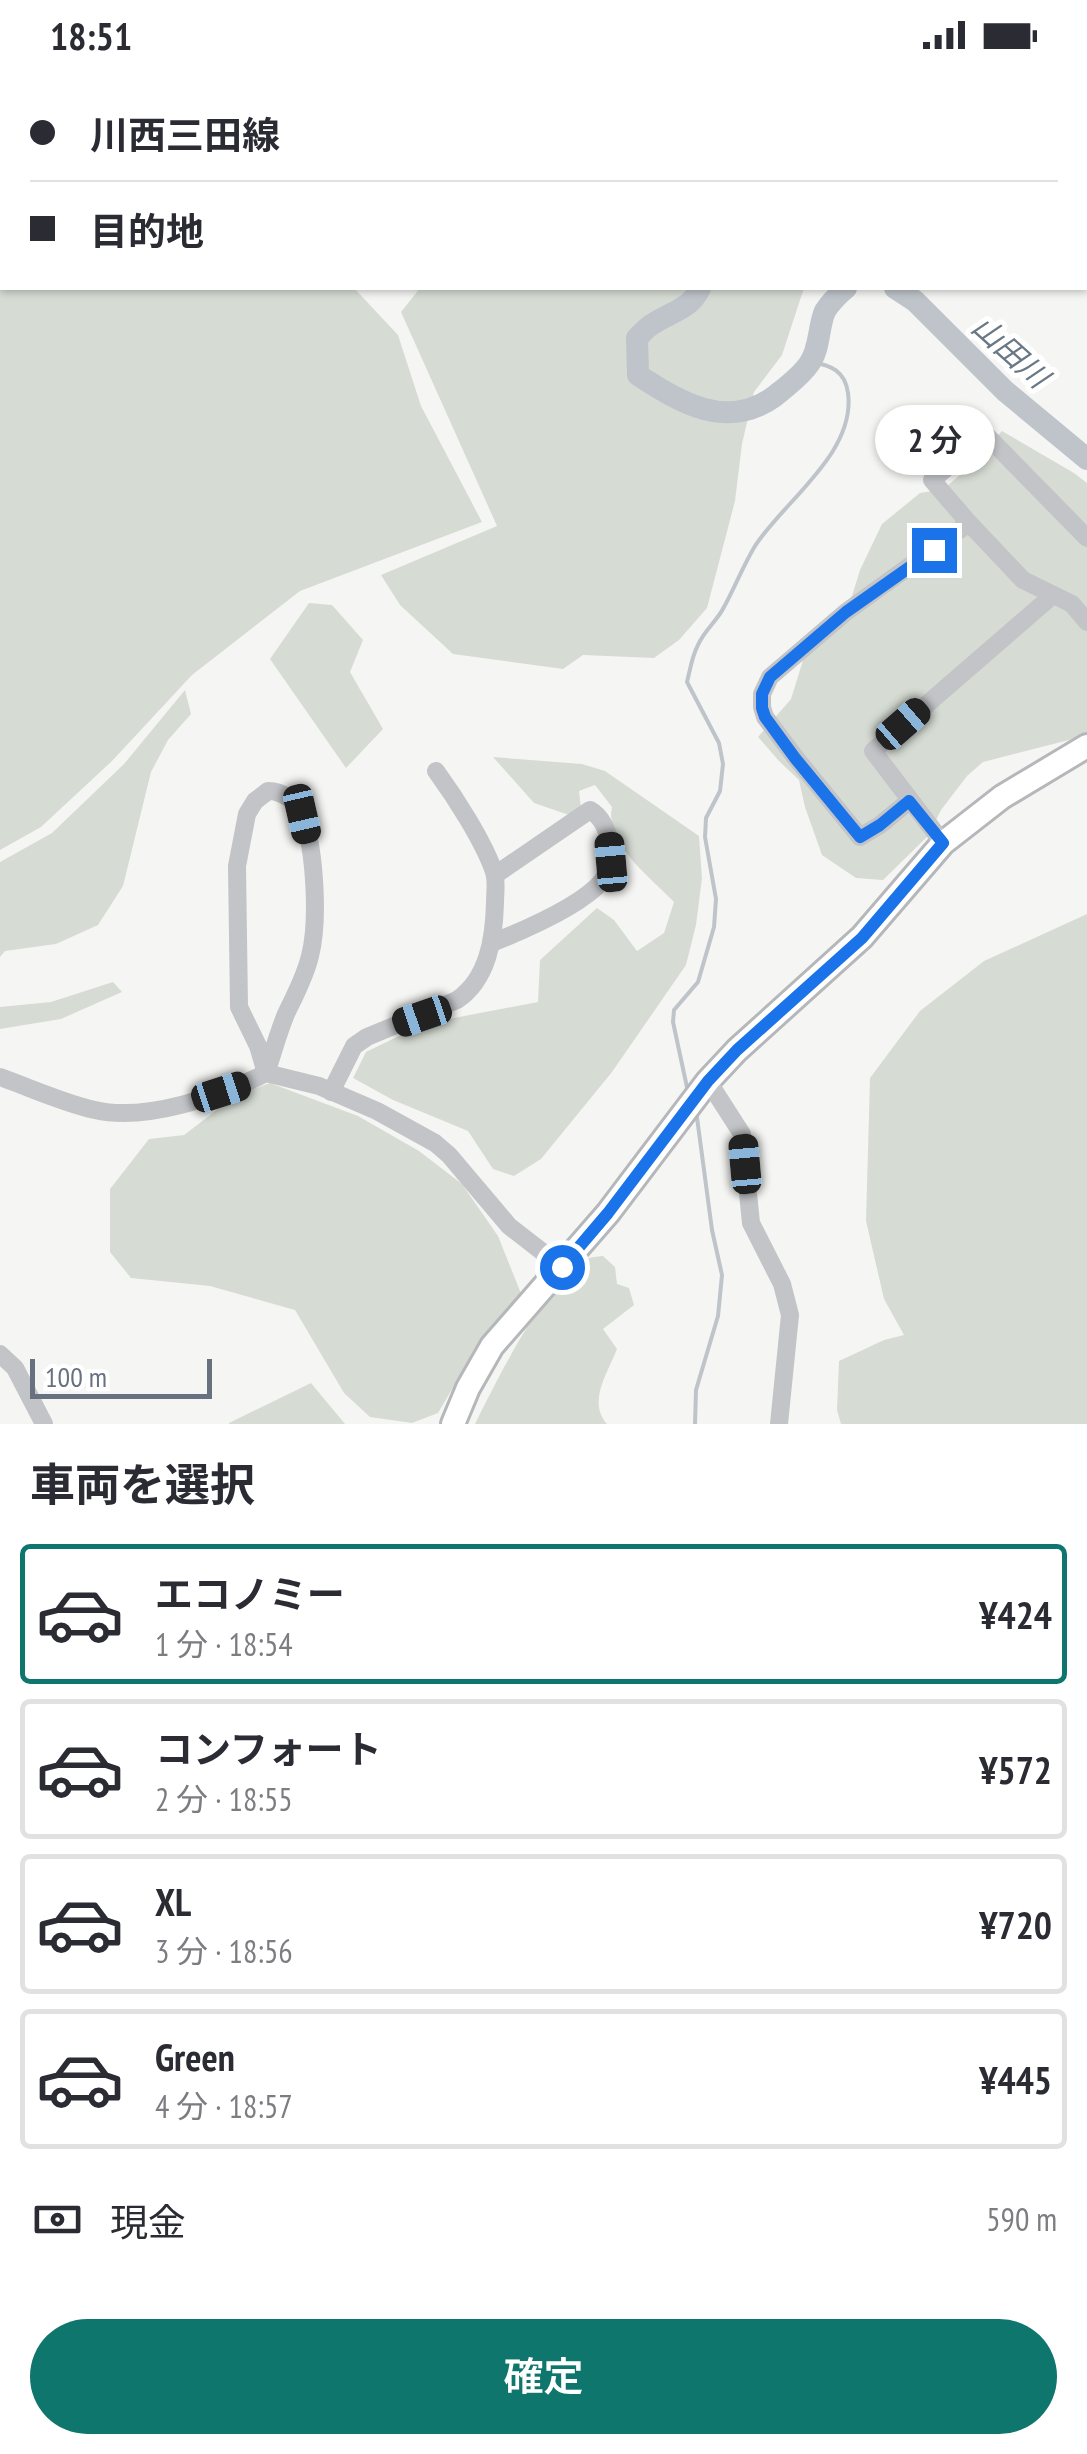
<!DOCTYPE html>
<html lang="ja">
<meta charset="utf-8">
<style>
:root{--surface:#fff;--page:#f7f7f7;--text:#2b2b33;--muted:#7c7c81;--line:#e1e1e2;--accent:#0f766e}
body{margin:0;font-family:"PT Sans Narrow","Noto Sans JP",sans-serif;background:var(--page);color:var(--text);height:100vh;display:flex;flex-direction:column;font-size:38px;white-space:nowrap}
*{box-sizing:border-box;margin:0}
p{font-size:32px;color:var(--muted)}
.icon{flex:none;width:55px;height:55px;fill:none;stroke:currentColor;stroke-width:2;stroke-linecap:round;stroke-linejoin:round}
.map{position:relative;height:1354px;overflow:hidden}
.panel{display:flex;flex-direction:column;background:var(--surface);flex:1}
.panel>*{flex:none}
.hud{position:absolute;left:0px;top:0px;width:1088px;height:220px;box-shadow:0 2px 8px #0004;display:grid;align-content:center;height:220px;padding:0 30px;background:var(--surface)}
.scale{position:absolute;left:30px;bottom:25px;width:182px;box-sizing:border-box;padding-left:10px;border:5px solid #687180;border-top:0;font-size:28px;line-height:35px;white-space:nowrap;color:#687180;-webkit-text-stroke:8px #fff;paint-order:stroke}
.end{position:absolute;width:45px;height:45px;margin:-22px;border:12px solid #1a73e8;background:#fff;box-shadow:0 0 0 5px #fff}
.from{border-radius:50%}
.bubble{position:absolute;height:70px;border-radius:35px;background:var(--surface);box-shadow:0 2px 8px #0004;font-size:32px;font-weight:600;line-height:70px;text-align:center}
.car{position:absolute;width:30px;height:60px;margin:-30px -15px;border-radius:12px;box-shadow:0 0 8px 2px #0007;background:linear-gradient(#222 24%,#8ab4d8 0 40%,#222 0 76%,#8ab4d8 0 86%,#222 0)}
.hud b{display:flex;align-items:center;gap:35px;height:95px;font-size:38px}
.hud b+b{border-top:2px solid var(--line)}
.hud i{width:25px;height:25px;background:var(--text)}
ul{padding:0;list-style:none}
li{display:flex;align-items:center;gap:30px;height:140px;margin:0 20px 15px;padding:0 10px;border:5px solid var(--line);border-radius:10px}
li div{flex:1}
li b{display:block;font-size:38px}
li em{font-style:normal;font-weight:600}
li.current{border-color:var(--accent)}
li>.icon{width:90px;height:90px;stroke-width:1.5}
h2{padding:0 30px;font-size:45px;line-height:120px}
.pay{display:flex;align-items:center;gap:25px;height:110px;padding:0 30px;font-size:38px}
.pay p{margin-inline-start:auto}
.primary-button{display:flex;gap:20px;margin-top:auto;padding:20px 30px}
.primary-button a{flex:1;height:115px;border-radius:60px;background:var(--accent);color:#fff;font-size:40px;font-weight:600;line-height:115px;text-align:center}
.status{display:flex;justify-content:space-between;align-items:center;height:70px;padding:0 50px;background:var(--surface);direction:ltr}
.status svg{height:28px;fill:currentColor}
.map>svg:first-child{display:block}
.green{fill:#d6dcd4}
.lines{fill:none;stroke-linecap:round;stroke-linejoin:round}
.stream{stroke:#bec4ca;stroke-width:4}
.river{stroke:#bec4ca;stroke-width:22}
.major-casing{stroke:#b5b7bb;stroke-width:28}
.minor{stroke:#c2c4c7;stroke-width:18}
.major{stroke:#fff;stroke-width:22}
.route{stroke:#1a73e8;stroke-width:12}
.labels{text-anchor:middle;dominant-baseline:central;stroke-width:10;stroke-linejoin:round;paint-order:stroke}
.water-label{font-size:30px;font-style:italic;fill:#697884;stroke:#fff}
</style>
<div class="status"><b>18:51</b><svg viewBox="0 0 49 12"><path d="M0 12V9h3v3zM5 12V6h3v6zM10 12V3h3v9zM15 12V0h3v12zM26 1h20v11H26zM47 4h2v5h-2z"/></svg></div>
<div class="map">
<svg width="1087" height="1354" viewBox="0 0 1087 1354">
<rect width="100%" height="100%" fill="#f5f6f3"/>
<g class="green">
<path d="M600 0H967L966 2H598Z"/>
<path d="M2 115V218H354L398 265 421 336 482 452 300 521 192 605 112 691 41 757 0 780V116Z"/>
<path d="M420 218H804L782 285 754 322 742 374 735 431 707 538 679 570 654 588 583 585 563 599 453 584 400 535 381 505 497 456 401 242Z"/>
<path d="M1002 361 1074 403 1087 413V662L1069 670 983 692 967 706 941 740 928 766 883 810 856 808 822 785 805 737 799 710 779 691 758 667 791 629 804 587 852 526 860 500 882 454 920 423 944 419 974 392Z"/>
<path d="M309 533 332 535 363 570 350 602 383 659 346 698 270 589Z"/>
<path d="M185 620 191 644 168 670 151 702 123 816 98 855 56 874 5 881 0 887V792L52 763 124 694Z"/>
<path d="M493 687 582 694 605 701 699 766 702 808 696 855 686 895 612 1002 541 1089 514 1106 493 1099 468 1061 393 1030 353 1008 366 982 403 964 454 948 538 932 540 890 597 838 614 850 637 881 664 863 674 832C651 808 604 773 612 737L595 715 579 721 581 738 572 746 534 733Z"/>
<path d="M1087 844V1354H841L837 1340 839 1291 884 1270 904 1265 884 1229 866 1151 870 1008 920 941 984 891Z"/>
<path d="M113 912 122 922 61 949 0 959V937L51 932Z"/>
<path d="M270 1013 358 1046 419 1081 462 1114 498 1166 522 1226 484 1265 438 1343 412 1353 370 1347 344 1323 295 1240 210 1216 131 1208 110 1182V1119L149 1069 184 1065 222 1036 248 1021Z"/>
<path d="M603 1186 615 1197 617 1214 629 1218 634 1235 603 1259 617 1279C608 1303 587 1331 607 1354H475C496 1312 543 1216 581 1192 587 1187 595 1187 603 1186Z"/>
<path d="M311 1313 345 1354H229V1353Z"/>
</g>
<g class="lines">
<g class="stream">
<path d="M688 1022 673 952 674 940 698 912 714 857 716 829 705 767 706 748 720 721 723 694 719 673 687 612C690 600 692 586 698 575 704 561 717 551 724 537 735 517 743 496 755 476 784 431 856 383 848 323 845 301 831 295 811 292"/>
<path d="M695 1354 696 1320 718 1246 722 1205 712 1160 696 1040"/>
</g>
<g class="river">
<path d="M392 2 393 0"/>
<path d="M700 218C691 238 674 241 656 252 648 256 643 262 637 268L638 305C681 333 727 361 775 326 786 317 801 306 809 294 820 280 818 257 825 241 830 233 839 224 846 218"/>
<path d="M895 218 915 231 1005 321 1087 389"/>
</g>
<defs>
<path id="major" d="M453 1354 468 1318 492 1276 608 1143 708 1011 737 980 862 867 943 773 1002 727 1087 676"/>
</defs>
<use href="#major" class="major-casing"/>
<g class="minor">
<path d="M63 2 65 0"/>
<path d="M0 86 2 84"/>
<path d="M1087 468 986 365 932 410 969 453 1023 510 1072 534 1087 552"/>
<path d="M268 721C283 721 298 732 303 747 315 781 319 851 310 886 305 907 295 925 286 944 278 963 273 983 266 1003L258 976 239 937 237 796 247 744 255 731Z"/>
<path d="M909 731 880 755 860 767 795 687 765 647 762 637V624L770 607 846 542 969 453"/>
<path d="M943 773 873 681 1053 525"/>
<path d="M492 873C522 861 581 836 602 811 611 799 610 786 609 773 608 760 601 746 590 740L495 805"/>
<path d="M0 1007C31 1018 63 1033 95 1040 145 1052 221 1026 266 1003L319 1016 377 1041 435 1073 449 1085 509 1156 562 1197"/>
<path d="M708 1011 742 1064 751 1153 782 1214 790 1245 779 1354"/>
<path d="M331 1022 354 976 367 967 457 930C488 909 494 869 495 833 495 823 497 811 494 802 484 772 455 727 436 701"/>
<path d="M0 1284 15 1298 44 1354"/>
</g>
<use href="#major" class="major"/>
</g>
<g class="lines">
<path class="route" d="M562 1197 608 1143 708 1011 737 980 862 868 943 773 909 731 880 755 860 767 795 688 765 647 762 638V624L770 607 846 542 934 480"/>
</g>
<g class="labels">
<g class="water-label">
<text transform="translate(1011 281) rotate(42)">山田川</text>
</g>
</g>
</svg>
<div class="scale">100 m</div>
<i class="end from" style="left:562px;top:1197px"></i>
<i class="end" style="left:934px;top:480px"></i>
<div class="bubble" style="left:875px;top:335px;width:120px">2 分</div>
<i class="car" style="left:903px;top:654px;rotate:49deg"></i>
<i class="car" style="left:302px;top:744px;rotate:167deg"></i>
<i class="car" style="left:611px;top:792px;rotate:355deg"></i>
<i class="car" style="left:422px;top:946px;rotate:251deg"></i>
<i class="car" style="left:221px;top:1022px;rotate:72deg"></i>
<i class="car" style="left:745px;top:1094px;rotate:355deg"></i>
<div class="hud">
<b><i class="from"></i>川西三田線</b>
<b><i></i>目的地</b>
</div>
</div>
<section class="panel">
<h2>車両を選択</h2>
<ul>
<li class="current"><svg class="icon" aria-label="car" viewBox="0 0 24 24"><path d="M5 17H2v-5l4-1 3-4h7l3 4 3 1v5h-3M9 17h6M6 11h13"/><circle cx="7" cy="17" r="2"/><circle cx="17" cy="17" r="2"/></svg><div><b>エコノミー</b><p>1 分 · 18:54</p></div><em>¥424</em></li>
<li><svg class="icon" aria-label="car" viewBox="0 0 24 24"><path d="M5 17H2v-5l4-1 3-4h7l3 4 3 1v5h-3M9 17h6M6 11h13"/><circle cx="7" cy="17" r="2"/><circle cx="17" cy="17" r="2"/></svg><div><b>コンフォート</b><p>2 分 · 18:55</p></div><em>¥572</em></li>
<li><svg class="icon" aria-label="car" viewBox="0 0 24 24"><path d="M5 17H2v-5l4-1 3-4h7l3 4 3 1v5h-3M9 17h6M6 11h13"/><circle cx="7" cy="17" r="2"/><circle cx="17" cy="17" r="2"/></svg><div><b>XL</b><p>3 分 · 18:56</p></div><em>¥720</em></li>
<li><svg class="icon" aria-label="car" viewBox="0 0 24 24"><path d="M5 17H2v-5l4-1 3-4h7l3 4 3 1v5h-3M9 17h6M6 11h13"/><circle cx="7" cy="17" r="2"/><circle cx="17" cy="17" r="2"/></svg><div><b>Green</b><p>4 分 · 18:57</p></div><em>¥445</em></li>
</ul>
<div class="pay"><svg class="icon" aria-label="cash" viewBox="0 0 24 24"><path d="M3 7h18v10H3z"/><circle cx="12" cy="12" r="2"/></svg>現金<p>590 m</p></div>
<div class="primary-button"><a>確定</a></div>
</section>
